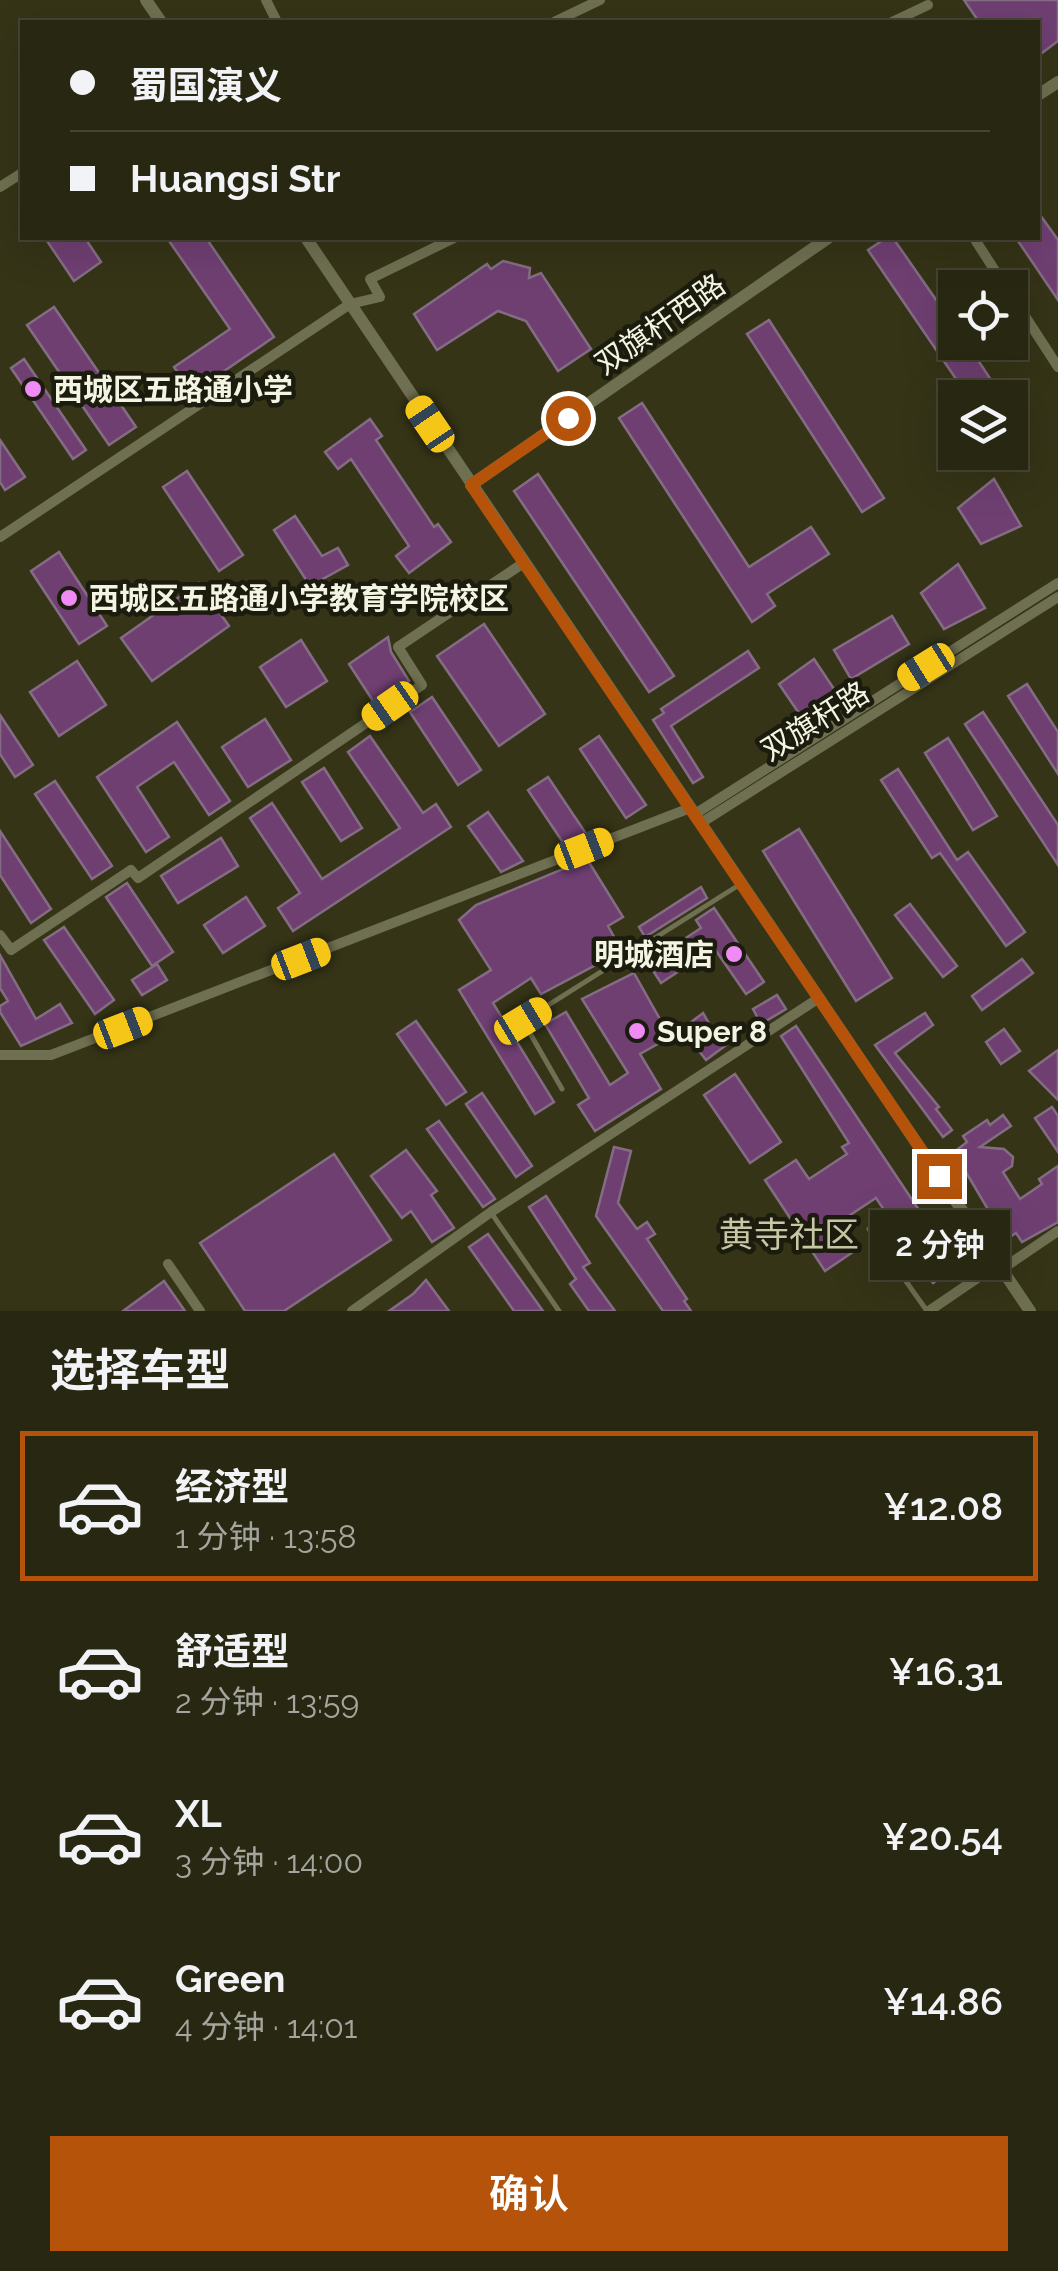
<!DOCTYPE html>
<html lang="zh">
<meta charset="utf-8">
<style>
:root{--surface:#282711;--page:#34331f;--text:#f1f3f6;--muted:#a5a59f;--line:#444431;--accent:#b45309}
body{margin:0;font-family:Raleway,"Noto Sans SC",sans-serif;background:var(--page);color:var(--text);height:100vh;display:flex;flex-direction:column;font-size:38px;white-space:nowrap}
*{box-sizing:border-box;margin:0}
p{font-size:32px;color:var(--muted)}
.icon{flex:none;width:55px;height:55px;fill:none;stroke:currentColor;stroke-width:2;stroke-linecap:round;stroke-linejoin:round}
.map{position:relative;height:1311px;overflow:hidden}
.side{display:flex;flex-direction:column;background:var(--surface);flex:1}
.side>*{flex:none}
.banner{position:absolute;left:20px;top:20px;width:1020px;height:220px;border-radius:0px;box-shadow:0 10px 40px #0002,0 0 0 2px var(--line);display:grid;align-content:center;height:220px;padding:0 50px;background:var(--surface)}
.buttons{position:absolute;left:938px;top:270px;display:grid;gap:20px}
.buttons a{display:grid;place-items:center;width:90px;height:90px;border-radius:0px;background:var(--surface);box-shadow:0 10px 40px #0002,0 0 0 2px var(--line);font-size:50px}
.end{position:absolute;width:45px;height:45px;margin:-22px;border:12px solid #b45309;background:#fff;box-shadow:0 0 0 5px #fff}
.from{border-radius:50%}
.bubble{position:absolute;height:70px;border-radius:0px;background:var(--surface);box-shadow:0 10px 40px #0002,0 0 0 2px var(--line);font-size:32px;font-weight:600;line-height:70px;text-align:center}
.car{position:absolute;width:30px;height:60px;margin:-30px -15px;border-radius:12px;box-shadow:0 0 8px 2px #0007;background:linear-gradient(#f5c518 24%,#345 0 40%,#f5c518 0 76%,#345 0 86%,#f5c518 0)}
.banner b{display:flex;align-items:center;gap:35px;height:95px;font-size:38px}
.banner b+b{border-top:2px solid var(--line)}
.banner i{width:25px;height:25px;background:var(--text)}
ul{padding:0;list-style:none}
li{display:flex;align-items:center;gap:30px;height:150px;margin:0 20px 15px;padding:0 30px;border:5px solid transparent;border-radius:0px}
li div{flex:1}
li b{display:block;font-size:38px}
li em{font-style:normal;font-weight:600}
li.current{border-color:var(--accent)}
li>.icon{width:90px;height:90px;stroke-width:1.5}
h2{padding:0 50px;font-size:45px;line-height:120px}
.cta{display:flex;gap:20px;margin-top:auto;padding:20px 50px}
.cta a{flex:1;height:115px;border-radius:0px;background:var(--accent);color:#fff;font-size:40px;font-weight:600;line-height:115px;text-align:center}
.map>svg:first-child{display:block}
.building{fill:#6f3f72;stroke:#846d84;stroke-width:2.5}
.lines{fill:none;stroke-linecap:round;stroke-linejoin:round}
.service{stroke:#6f6f51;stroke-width:5}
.minor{stroke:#6f6f51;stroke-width:10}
.tertiary{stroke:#6f6f51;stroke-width:12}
.route{stroke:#b45309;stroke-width:12}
.poi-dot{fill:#f08bf5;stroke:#1b1b0e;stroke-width:4}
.labels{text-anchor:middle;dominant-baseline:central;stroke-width:9;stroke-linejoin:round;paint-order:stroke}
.street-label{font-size:30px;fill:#f4f4e3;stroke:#1b1b0e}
.poi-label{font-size:30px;font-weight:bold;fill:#f4f4e3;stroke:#1b1b0e;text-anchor:start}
.quarter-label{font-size:35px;fill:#c7c6a5;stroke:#1b1b0e}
</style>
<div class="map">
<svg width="1058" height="1311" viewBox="0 0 1058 1311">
<rect width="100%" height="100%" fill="#353417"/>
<g class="building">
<path d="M964 0H1058V41L1038 56V22H979Z"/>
<path d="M1038 212 1058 240V300L1016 238H1038Z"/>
<path d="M45 238H85L101 262 74 281Z"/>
<path d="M167 238H206L274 337 192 393 174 367 230 329Z"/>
<path d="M886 238H893L955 327V342H966L1003 398H969L868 250Z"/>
<path d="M503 261 530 268 529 278 541 273 591 349 558 371 526 321 498 311 437 350 414 314 487 264 491 269Z"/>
<path d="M54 307 136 427 109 445 27 325Z"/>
<path d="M769 320 884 498 862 512 747 334Z"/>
<path d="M24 359 86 450 73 459 11 368Z"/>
<path d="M642 403 749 567 811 527 829 554 767 594 775 606 752 622 619 418Z"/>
<path d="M370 419 382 436 376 440 434 527 438 524 451 542 409 573 396 556 409 546 351 459 338 469 325 452Z"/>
<path d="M0 440 25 477 5 490 0 482Z"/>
<path d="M187 471 243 555 219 571 163 487Z"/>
<path d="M538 474 674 676 649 692 514 491Z"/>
<path d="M994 479 1021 526 981 544 958 508Z"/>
<path d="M295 516 322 556 338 548 348 565 310 586 274 530Z"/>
<path d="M59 552 107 626 79 644 31 571Z"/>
<path d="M958 564 985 608 944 629 921 593Z"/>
<path d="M199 583 229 626 152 681 121 638Z"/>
<path d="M892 616 909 644 851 679 834 650Z"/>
<path d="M484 624 545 714 499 746 437 656Z"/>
<path d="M388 637 391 652 409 681 375 704 349 664Z"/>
<path d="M301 640 327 681 286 707 260 667Z"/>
<path d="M748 651 759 668 671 726 703 777 693 783 653 720 664 713 661 709Z"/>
<path d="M814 659 842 701 805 722 779 684Z"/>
<path d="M77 661 106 705 59 736 30 692Z"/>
<path d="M1027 684 1058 732V774L1008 696Z"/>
<path d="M432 697 481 770 458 785 410 712Z"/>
<path d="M983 712 1058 825V865L965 724Z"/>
<path d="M0 715 33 765 15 777 0 754Z"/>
<path d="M265 719 291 760 248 787 222 747Z"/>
<path d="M177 722 230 801 209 815 174 762 137 787 169 837 146 852 97 777Z"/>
<path d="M370 736 423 813 436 804 451 827 293 931 278 908 300 893 250 818 272 803 322 879 400 828 348 752Z"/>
<path d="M599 736 646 805 626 818 580 749Z"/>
<path d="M948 738 997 816 973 830 925 753Z"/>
<path d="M324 768 362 828 341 841 302 782Z"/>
<path d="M898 769 957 860 968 852 1025 932 1006 946 940 853 932 858 881 780Z"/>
<path d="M548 777 587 835 566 847 528 790Z"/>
<path d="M55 781 112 866 92 879 35 794Z"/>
<path d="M488 812 523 861 501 872 468 826Z"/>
<path d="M799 829 892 978 856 1001 763 851Z"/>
<path d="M0 831 51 909 31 923 0 875Z"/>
<path d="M221 838 238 866 178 903 161 876Z"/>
<path d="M587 859 623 917 608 926 622 951 541 994 531 978 493 1003 554 1102 535 1114 459 990 491 970 459 920 476 905Z"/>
<path d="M127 883 173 952 152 966 106 897Z"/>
<path d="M701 887 707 898 645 937 639 927Z"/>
<path d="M246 897 265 926 223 953 204 925Z"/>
<path d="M910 904 957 966 943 977 895 915Z"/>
<path d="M714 908 764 982 746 994 714 948 661 983 648 963 701 928 696 920Z"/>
<path d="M64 927 114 1000 95 1014 44 940Z"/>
<path d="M0 955 36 1019 60 1004 72 1023 21 1046 0 1012V1006L8 1001 0 988Z"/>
<path d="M1022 959 1033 973 982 1010 972 996Z"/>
<path d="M157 964 167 980 142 995 132 980Z"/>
<path d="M634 973 670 1037 640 1054 661 1089 595 1131 578 1105 589 1098 545 1024 566 1012 610 1085 628 1073 582 999Z"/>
<path d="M777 995 786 1009 761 1024 753 1009Z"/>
<path d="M703 1013 714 1032 723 1027 733 1040 706 1060 682 1029Z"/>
<path d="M925 1013 933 1025 895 1053 939 1107 936 1109 952 1130 943 1137 875 1045Z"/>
<path d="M416 1021 466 1092 446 1105 397 1034Z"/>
<path d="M796 1026 957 1267 933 1283 876 1198 838 1223 856 1250 825 1271 765 1180 796 1160 809 1179 847 1154 842 1147 849 1143 781 1036Z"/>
<path d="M1004 1029 1020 1051 1001 1064 986 1042Z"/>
<path d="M1058 1050V1100L1029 1071Z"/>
<path d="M735 1074 781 1142 750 1163 704 1095Z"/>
<path d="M482 1093 532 1166 516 1177 466 1104Z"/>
<path d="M1052 1107 1058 1116V1152L1035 1118Z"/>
<path d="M1003 1115 1011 1126 980 1147 1004 1149 1013 1157 1012 1166 1003 1172 1020 1199 1042 1184 1039 1179 1058 1166V1222L1022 1242 1016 1233 1010 1237 996 1223 954 1152 967 1142 963 1136 987 1120 990 1125Z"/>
<path d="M439 1121 495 1199 483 1207 427 1129Z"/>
<path d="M614 1147 631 1151 618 1203 637 1229 647 1222 655 1234 647 1239 687 1299 684 1301 691 1311H663L596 1216Z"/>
<path d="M406 1150 437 1191 431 1195 454 1228 432 1242 411 1211 402 1218 371 1176Z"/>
<path d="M334 1154 391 1240 284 1311H245L200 1243Z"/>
<path d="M546 1196 590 1263 583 1267 615 1311H589L570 1284 576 1279 529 1207Z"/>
<path d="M488 1234 543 1311H514L469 1247Z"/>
<path d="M426 1280 449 1311H389L413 1294Z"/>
<path d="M164 1281 185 1311H123Z"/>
</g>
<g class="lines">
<g class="service">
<path d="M562 1089 523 1021 739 885"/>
<path d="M492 1214 559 1311"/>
<path d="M869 1229 927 1311"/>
</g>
<g class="minor">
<path d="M266 0 277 22"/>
<path d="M554 22 600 0"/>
<path d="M892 22 928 5"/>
<path d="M0 187 22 173"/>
<path d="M974 238 1006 288"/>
<path d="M1010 293 1058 367"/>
<path d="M0 537 350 304 380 297 370 279 454 238"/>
<path d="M695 814 1058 583"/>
<path d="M701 823 1058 597"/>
<path d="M0 935 11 950 131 870 138 878 422 685 398 647 522 564"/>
<path d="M0 1055H51L690 808"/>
<path d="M168 1264 200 1311"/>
<path d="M1002 1269 1058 1231"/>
<path d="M352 1311 491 1212 819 998"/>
<path d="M929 1311 998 1264"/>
</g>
<g class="tertiary">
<path d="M146 0 161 22"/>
<path d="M1038 95 1058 82"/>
<path d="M306 238 1030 1311"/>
<path d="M471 485 828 238"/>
</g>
</g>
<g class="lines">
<path class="route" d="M568 418 471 485 939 1176"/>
</g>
<g class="poi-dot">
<circle cx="33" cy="389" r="10"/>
<circle cx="69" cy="598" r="10"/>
<circle cx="734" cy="954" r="10"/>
<circle cx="637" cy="1031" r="10"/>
</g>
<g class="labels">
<g class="street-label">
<text transform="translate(660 324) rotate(-35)">双旗杆西路</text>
<text transform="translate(815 721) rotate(-32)">双旗杆路</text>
</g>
<g class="poi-label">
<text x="53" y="389">西城区五路通小学</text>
<text x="89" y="598">西城区五路通小学教育学院校区</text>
<text x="714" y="954" text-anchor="end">明城酒店</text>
<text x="657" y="1031">Super 8</text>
</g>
<g class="quarter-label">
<text x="789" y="1234">黄寺社区</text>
</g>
</g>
</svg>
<div class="buttons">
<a><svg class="icon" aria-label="locate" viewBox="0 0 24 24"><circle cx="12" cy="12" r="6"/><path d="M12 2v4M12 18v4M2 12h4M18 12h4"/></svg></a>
<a><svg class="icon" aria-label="layers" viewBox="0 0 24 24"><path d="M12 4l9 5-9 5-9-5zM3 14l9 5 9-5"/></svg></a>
</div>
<i class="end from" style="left:568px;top:418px"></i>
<i class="end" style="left:939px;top:1176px"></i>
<div class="bubble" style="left:870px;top:1210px;width:140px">2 分钟</div>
<i class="car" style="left:430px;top:424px;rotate:326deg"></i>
<i class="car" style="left:926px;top:667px;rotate:238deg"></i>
<i class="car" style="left:390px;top:706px;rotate:235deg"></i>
<i class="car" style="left:584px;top:849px;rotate:69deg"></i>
<i class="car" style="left:301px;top:959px;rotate:69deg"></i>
<i class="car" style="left:523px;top:1021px;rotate:59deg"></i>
<i class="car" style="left:123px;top:1028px;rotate:69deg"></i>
<div class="banner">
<b><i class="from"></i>蜀国演义</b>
<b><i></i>Huangsi Str</b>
</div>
</div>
<section class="side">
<h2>选择车型</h2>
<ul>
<li class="current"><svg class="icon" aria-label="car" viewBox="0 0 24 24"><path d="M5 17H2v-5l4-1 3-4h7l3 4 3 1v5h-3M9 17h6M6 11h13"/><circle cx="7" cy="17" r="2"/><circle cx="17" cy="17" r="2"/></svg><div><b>经济型</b><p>1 分钟 · 13:58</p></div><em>¥12.08</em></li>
<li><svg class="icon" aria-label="car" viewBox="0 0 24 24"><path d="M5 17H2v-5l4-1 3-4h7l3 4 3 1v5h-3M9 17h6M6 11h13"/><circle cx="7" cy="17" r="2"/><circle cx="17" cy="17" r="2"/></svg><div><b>舒适型</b><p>2 分钟 · 13:59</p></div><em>¥16.31</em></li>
<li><svg class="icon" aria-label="car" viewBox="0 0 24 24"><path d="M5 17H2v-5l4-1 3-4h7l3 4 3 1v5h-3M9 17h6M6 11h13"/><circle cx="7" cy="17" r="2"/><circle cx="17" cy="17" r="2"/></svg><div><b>XL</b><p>3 分钟 · 14:00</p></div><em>¥20.54</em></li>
<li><svg class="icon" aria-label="car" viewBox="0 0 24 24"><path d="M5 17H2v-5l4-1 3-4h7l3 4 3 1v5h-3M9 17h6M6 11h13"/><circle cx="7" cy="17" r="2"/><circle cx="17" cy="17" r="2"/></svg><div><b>Green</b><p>4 分钟 · 14:01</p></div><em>¥14.86</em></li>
</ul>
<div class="cta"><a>确认</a></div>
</section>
